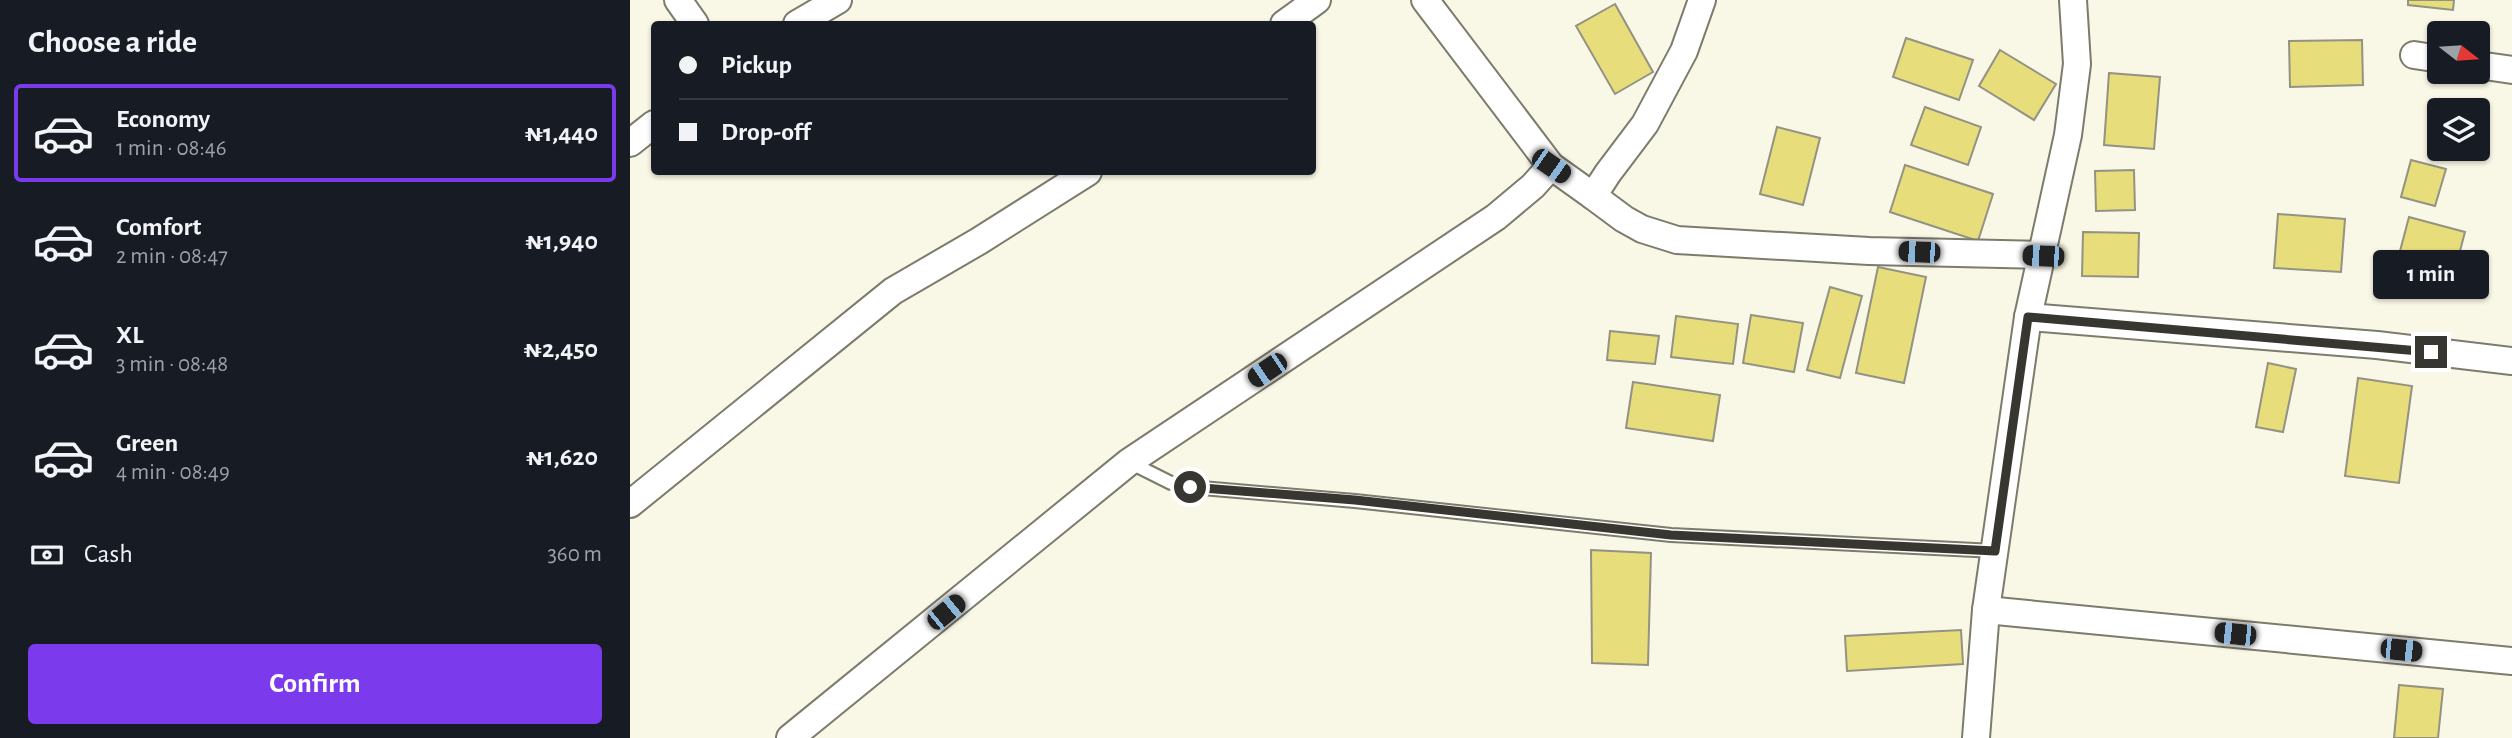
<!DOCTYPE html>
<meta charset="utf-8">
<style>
:root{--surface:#171b24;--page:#242831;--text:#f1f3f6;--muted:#9ea1a6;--line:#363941;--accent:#7c3aed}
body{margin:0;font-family:"Alegreya Sans",sans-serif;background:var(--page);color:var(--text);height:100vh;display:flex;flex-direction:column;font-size:26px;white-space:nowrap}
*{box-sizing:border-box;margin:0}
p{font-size:23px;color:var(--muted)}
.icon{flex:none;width:38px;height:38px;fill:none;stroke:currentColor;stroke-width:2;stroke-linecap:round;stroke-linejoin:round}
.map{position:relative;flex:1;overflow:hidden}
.details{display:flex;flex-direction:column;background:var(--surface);width:630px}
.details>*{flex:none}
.top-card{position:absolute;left:21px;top:21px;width:665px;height:154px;border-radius:7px;box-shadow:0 2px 5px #0004;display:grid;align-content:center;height:154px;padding:0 28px;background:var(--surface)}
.needle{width:46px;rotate:107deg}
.tools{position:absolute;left:1797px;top:21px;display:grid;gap:14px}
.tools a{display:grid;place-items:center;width:63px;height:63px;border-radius:7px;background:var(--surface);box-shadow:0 2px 5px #0004;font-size:35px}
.end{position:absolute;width:32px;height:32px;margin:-16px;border:9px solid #373630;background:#fff;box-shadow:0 0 0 4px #fff}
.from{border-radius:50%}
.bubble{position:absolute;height:49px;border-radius:7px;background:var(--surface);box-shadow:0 2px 5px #0004;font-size:23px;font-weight:600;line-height:49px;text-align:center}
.car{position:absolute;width:21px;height:42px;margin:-21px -10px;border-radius:9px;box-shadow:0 0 5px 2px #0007;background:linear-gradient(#222 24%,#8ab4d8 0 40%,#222 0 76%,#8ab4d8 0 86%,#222 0)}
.top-card b{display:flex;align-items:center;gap:24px;height:66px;font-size:26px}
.top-card b+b{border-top:2px solid var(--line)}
.top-card i{width:18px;height:18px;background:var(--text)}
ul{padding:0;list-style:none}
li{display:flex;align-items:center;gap:21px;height:98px;margin:0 14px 10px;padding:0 14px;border:4px solid transparent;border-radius:7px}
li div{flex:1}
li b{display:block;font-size:26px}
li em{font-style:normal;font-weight:600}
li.selected{border-color:var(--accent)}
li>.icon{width:63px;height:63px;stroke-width:1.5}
h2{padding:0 28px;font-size:32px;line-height:84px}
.pay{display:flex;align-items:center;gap:18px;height:77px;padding:0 28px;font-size:26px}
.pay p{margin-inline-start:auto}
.button{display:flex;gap:14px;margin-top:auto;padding:14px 28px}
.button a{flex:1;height:80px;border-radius:7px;background:var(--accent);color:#fff;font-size:28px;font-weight:600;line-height:80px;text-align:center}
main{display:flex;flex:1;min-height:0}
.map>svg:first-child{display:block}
.building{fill:#e7dd7b;stroke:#939283;stroke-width:2}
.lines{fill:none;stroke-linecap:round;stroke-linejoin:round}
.service-casing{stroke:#7c7b6c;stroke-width:16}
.minor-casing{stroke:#7c7b6c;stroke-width:30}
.service{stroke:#fff;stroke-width:12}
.minor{stroke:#fff;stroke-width:26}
.route{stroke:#373630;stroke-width:9}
</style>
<main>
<section class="details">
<h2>Choose a ride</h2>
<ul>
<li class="selected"><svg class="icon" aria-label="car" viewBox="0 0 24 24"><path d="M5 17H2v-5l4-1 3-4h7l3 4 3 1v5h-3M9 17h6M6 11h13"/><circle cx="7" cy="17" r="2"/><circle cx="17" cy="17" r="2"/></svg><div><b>Economy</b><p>1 min · 08:46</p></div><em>₦1,440</em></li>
<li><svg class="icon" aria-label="car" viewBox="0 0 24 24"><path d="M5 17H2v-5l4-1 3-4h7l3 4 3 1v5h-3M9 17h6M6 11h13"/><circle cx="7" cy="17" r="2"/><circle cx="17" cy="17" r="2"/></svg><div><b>Comfort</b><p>2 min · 08:47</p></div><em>₦1,940</em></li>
<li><svg class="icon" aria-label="car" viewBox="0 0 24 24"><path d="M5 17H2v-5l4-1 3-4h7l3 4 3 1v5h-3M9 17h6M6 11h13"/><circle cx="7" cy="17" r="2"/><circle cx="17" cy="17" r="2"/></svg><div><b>XL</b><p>3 min · 08:48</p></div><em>₦2,450</em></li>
<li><svg class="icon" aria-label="car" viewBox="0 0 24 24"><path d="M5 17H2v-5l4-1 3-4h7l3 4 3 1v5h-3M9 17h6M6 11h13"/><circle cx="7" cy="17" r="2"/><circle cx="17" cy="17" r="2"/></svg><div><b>Green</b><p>4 min · 08:49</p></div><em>₦1,620</em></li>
</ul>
<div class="pay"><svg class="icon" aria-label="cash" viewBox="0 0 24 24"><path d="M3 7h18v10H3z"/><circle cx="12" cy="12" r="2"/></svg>Cash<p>360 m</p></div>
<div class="button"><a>Confirm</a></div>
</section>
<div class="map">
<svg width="1882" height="738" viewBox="0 0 1882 738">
<rect width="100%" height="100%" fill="#f9f8e7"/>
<g class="building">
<path d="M1778 0H1824L1823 10 1778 5Z"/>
<path d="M985 4 1023 72 985 94 946 26Z"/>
<path d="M1276 38 1343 60 1329 100 1263 77Z"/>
<path d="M1732 40 1733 85 1660 87 1659 41Z"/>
<path d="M1370 50 1426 84 1404 120 1349 86Z"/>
<path d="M1479 73 1530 77 1524 149 1474 145Z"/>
<path d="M1295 107 1351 127 1338 165 1281 145Z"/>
<path d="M1147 127 1190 138 1173 205 1130 194Z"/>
<path d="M1781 160 1816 169 1805 206 1771 197Z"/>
<path d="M1275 165 1363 194 1348 241 1260 212Z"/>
<path d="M1504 170 1505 210 1466 211 1465 171Z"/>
<path d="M1648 214 1715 219 1711 272 1644 268Z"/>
<path d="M1779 217 1835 232 1821 285 1765 270Z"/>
<path d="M1453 232 1509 233 1508 277 1452 276Z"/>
<path d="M1248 267 1296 277 1274 383 1226 373Z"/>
<path d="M1200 287 1232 296 1210 378 1177 370Z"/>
<path d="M1121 315 1173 323 1164 372 1113 363Z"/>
<path d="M1046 316 1108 324 1103 364 1041 357Z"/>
<path d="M980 331 1029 336 1025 364 977 360Z"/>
<path d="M1638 363 1666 369 1653 432 1626 427Z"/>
<path d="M1728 378 1782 386 1769 483 1715 476Z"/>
<path d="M1003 382 1090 395 1083 441 996 428Z"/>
<path d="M961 550 1021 553 1018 665 962 663Z"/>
<path d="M1331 630 1333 664 1217 671 1215 636Z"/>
<path d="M1769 685 1813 689 1808 738H1764Z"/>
</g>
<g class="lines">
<defs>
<path id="service" d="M499 462 541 483 560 487 725 501 1041 535 1365 551"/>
<g id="minor">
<path d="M48 0 65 24"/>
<path d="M167 24 208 0"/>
<path d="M654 24 687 0"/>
<path d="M1784 55 1810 59"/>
<path d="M1848 65 1882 70"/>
<path d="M0 143 24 124"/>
<path d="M921 166 963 196 978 173 1015 124 1054 51 1072 0"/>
<path d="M963 196 994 219 1012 229 1047 240 1239 251 1413 255"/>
<path d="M1398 317 1747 345 1882 361"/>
<path d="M0 504 263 291 349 241 458 172"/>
<path d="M1356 610 1882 661"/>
<path d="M160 738 499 462 866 217 903 186 921 166 795 0"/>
<path d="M1346 738 1356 610 1398 317 1438 135 1447 64 1443 0"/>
</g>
</defs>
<use href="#service" class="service-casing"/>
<use href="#minor" class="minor-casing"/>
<use href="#service" class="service"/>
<use href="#minor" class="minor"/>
</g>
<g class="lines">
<path class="route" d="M560 487 725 500 1041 535 1365 551 1398 317 1801 352"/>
</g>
</svg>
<div class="tools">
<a><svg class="needle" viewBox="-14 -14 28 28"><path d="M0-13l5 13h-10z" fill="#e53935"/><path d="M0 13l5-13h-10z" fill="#9ea1a6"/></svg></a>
<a><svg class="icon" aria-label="layers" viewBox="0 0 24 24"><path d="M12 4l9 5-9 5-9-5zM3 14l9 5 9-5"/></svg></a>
</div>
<i class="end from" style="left:560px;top:487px"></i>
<i class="end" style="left:1801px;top:352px"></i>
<div class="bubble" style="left:1743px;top:250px;width:116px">1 min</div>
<i class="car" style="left:921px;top:166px;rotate:125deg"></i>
<i class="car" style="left:1289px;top:252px;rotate:272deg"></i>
<i class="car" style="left:1413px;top:256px;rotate:272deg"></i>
<i class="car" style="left:637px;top:370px;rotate:236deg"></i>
<i class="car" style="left:316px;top:612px;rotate:51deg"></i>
<i class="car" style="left:1605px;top:634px;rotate:276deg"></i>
<i class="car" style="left:1771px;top:650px;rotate:96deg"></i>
<div class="top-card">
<b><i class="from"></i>Pickup</b>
<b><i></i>Drop-off</b>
</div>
</div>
</main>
